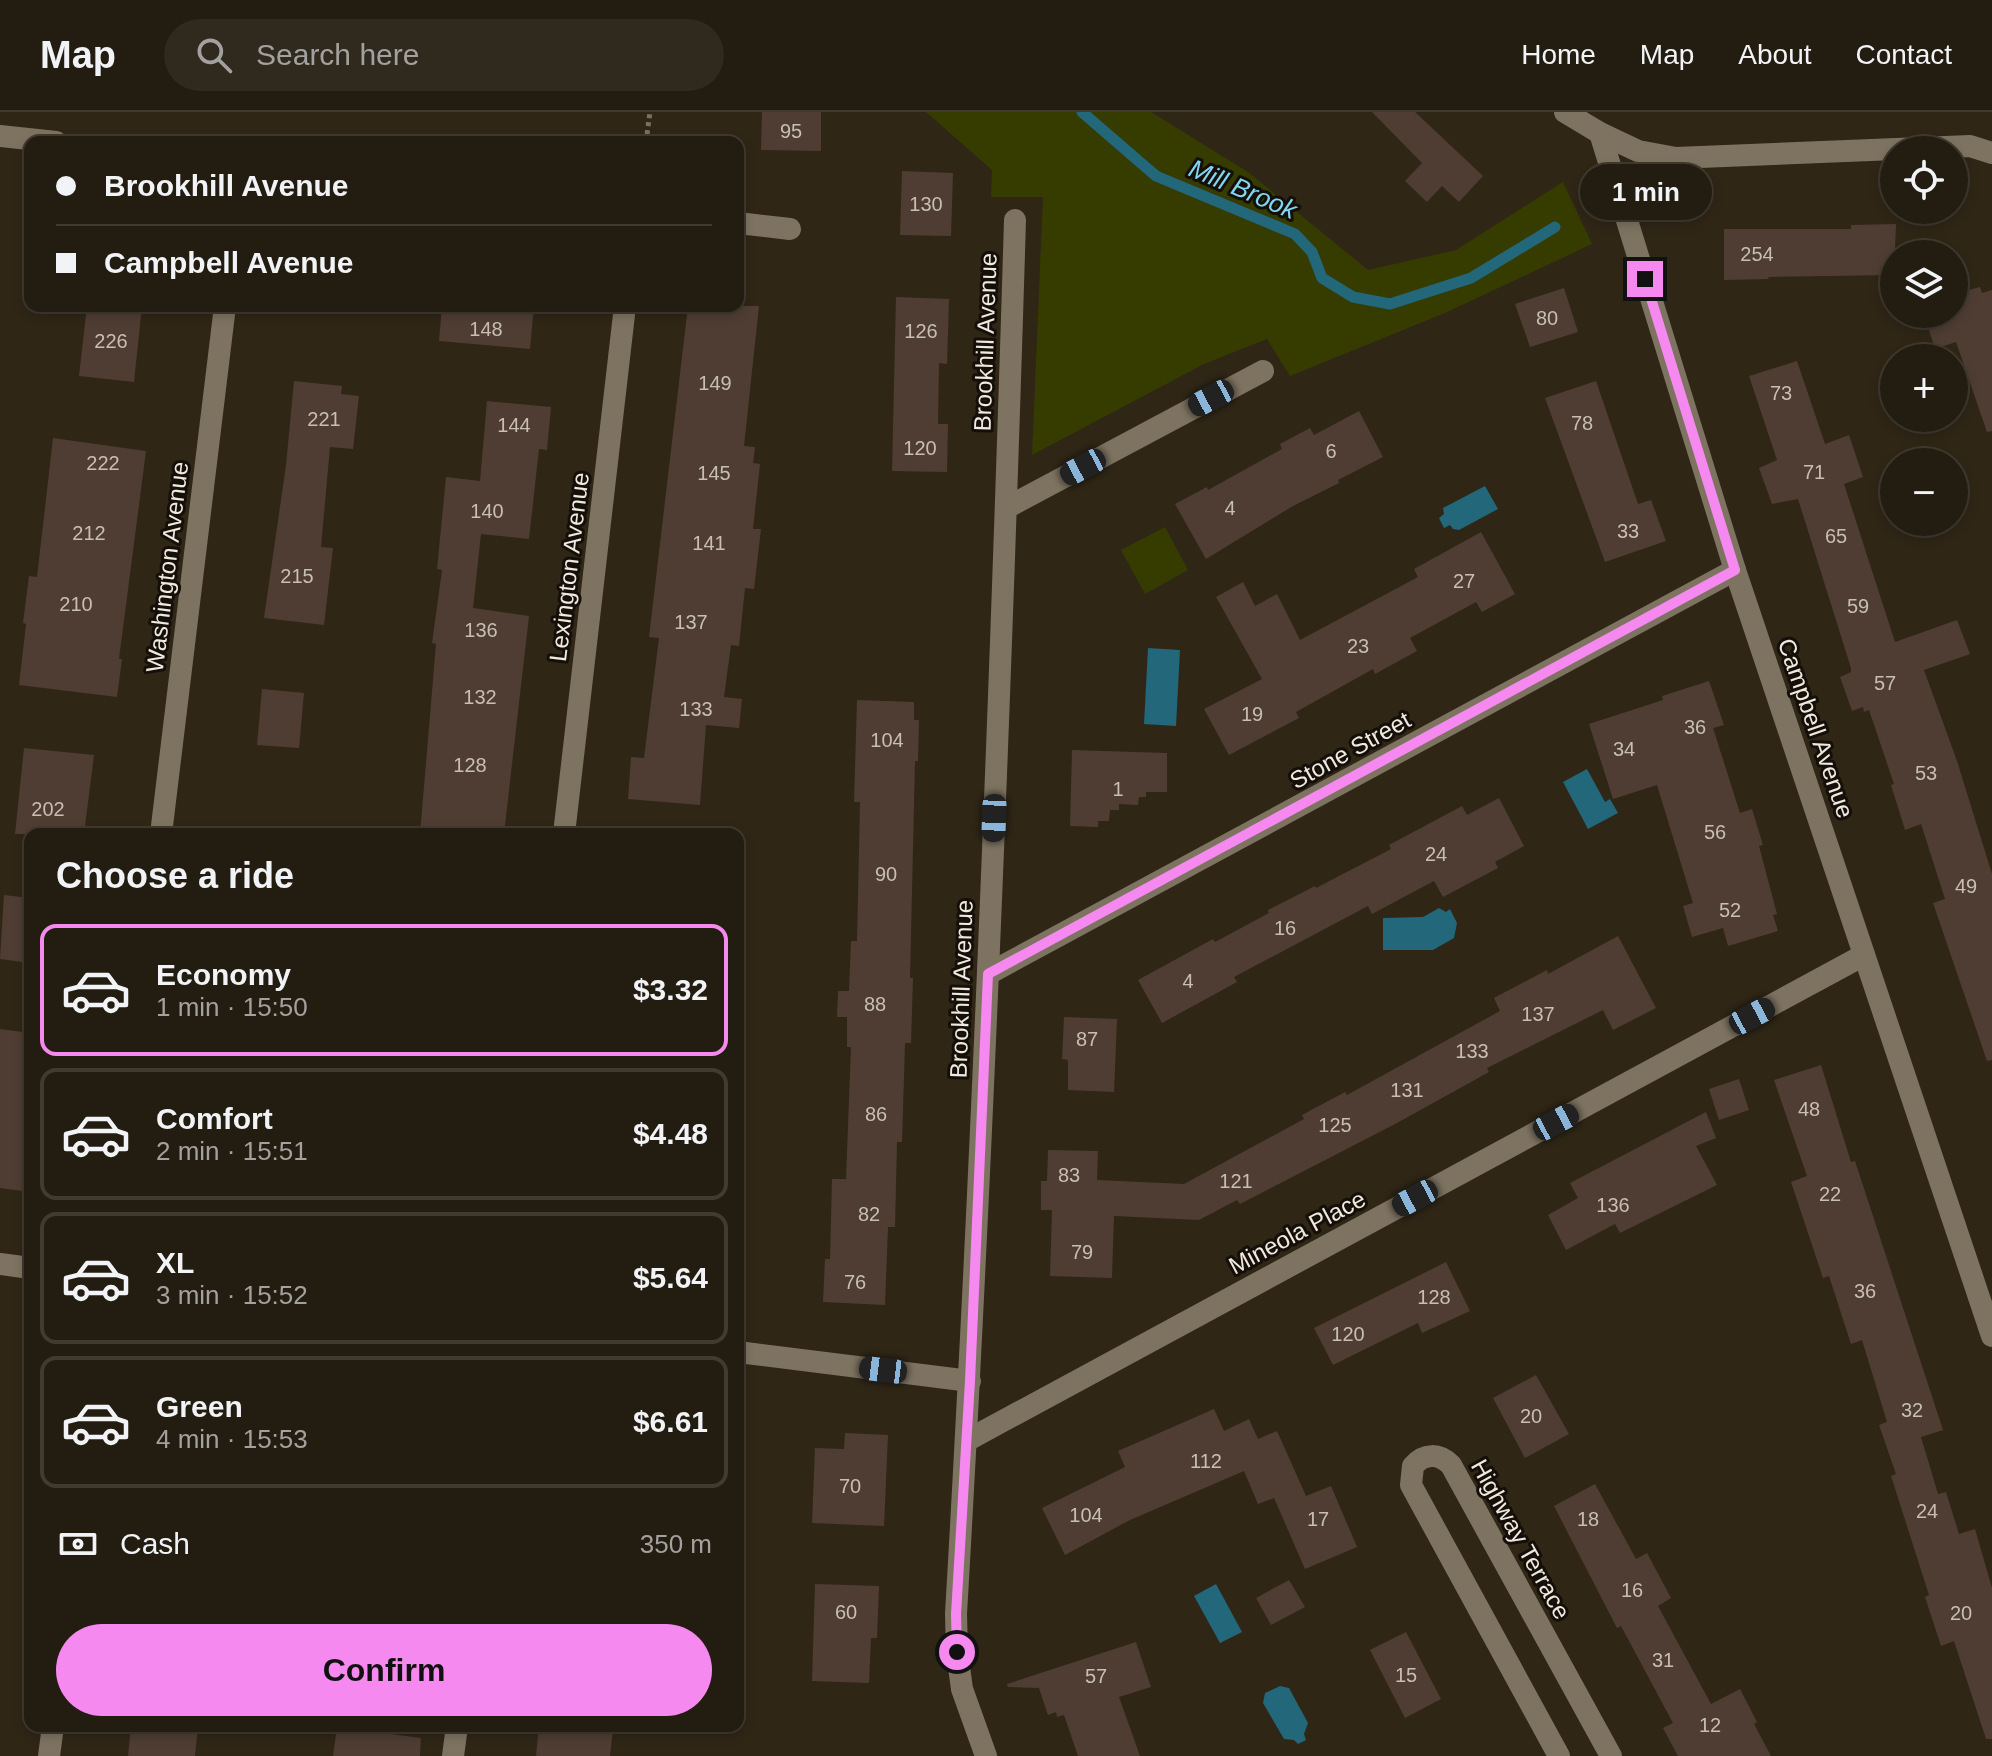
<!DOCTYPE html>
<meta charset="utf-8">
<style>
:root{--surface:#231c10;--page:#2f291e;--text:#f1f3f6;--muted:#a3a19f;--line:#403a30;--accent:#f589ef}
body{margin:0;font-family:Arial,sans-serif;background:var(--page);color:var(--text);height:100vh;display:flex;flex-direction:column;font-size:30px;white-space:nowrap}
*{box-sizing:border-box;margin:0}
p{font-size:26px;color:var(--muted)}
.icon{flex:none;width:44px;height:44px;fill:none;stroke:currentColor;stroke-width:2;stroke-linecap:round;stroke-linejoin:round}
.map{position:relative;flex:1;overflow:hidden}
.drawer{position:absolute;left:24px;top:716px;width:720px;height:904px;display:flex;flex-direction:column;background:var(--surface);border-radius:16px;box-shadow:0 4px 12px #0003,0 0 0 2px var(--line)}
.drawer>*{flex:none}
.guide{position:absolute;left:24px;top:24px;width:720px;height:176px;border-radius:16px;box-shadow:0 4px 12px #0003,0 0 0 2px var(--line);display:grid;align-content:center;height:176px;padding:0 32px;background:var(--surface)}
.tools{position:absolute;left:1880px;top:24px;display:grid;gap:16px}
.tools a{display:grid;place-items:center;width:88px;height:88px;border-radius:50%;background:var(--surface);box-shadow:0 4px 12px #0003,0 0 0 2px var(--line);font-size:40px}
.end{position:absolute;width:36px;height:36px;margin:-18px;border:10px solid #f589ef;background:#111;box-shadow:0 0 0 4px #111}
.from{border-radius:50%}
.bubble{position:absolute;height:56px;border-radius:28px;background:var(--surface);box-shadow:0 4px 12px #0003,0 0 0 2px var(--line);font-size:26px;font-weight:700;line-height:56px;text-align:center}
.car{position:absolute;width:24px;height:48px;margin:-24px -12px;border-radius:10px;box-shadow:0 0 6px 2px #0007;background:linear-gradient(#222 24%,#8ab4d8 0 40%,#222 0 76%,#8ab4d8 0 86%,#222 0)}
.guide b{display:flex;align-items:center;gap:28px;height:76px;font-size:30px}
.guide b+b{border-top:2px solid var(--line)}
.guide i{width:20px;height:20px;background:var(--text)}
ul{padding:0;list-style:none}
li{display:flex;align-items:center;gap:24px;height:132px;margin:0 16px 12px;padding:0 16px;border:4px solid var(--line);border-radius:16px}
li div{flex:1}
li b{display:block;font-size:30px}
li em{font-style:normal;font-weight:700}
li.selected{border-color:var(--accent)}
li>.icon{width:72px;height:72px;stroke-width:1.5}
h2{padding:0 32px;font-size:36px;line-height:96px}
.pay{display:flex;align-items:center;gap:20px;height:88px;padding:0 32px;font-size:30px}
.pay p{margin-inline-start:auto}
.primary-button{display:flex;gap:16px;margin-top:auto;padding:16px 32px}
.primary-button a{flex:1;height:92px;border-radius:48px;background:var(--accent);color:#111;font-size:32px;font-weight:700;line-height:92px;text-align:center}
header{display:flex;align-items:center;gap:48px;box-sizing:border-box;height:112px;padding:0 40px;background:var(--surface);border-bottom:2px solid var(--line)}
header strong{font-size:38px}
nav{display:flex;gap:44px;margin-inline-start:auto;font-size:28px}
.search{width:560px;height:72px;background:var(--page);display:flex;align-items:center;gap:20px;box-sizing:border-box;padding:0 28px;border-radius:44px;color:var(--muted);font-size:30px}
.map>svg:first-child{display:block}
.green{fill:#363c00}
.water{fill:#23677b}
.lines{fill:none;stroke-linecap:round;stroke-linejoin:round}
.stream{stroke:#23677b;stroke-width:11}
.building{fill:#4f3d33}
.path{stroke:#797163;stroke-width:5;stroke-dasharray:4 4;stroke-linecap:butt}
.minor{stroke:#7e7361;stroke-width:22}
.tertiary{stroke:#7e7361;stroke-width:22}
.route{stroke:#f589ef;stroke-width:10}
.labels{text-anchor:middle;dominant-baseline:central;stroke-width:6;stroke-linejoin:round;paint-order:stroke}
.number-label{font-size:20px;fill:#c7beb4}
.street-label{font-size:24px;fill:#efe9df;stroke:#140f09}
.water-label{font-size:26px;font-style:italic;fill:#81d6f2;stroke:#140f09}
</style>
<header>
<strong>Map</strong>
<div class="search"><svg class="icon" aria-label="search" viewBox="0 0 24 24"><circle cx="10" cy="10" r="6"/><path d="M15 15l6 6"/></svg>Search here</div>
<nav><a>Home</a><a>Map</a><a>About</a><a>Contact</a></nav>
</header>
<div class="map">
<svg width="1992" height="1644" viewBox="0 0 1992 1644">
<rect width="100%" height="100%" fill="#2f2616"/>
<g class="green">
<path d="M926 0H1151L1248 60 1368 158 1456 138 1563 70 1592 132 1445 201 1290 264 1267 227 1204 252 1032 343 1043 85H991L992 58Z"/>
<path d="M1165 415 1188 458 1145 482 1121 438Z"/>
</g>
<g class="water">
<path d="M1485 374 1498 397 1459 418 1453 417 1450 413 1444 416 1439 406 1444 402 1443 396Z"/>
<path d="M1148 536 1180 538 1176 614 1144 612Z"/>
<path d="M1587 657 1605 690 1610 687 1618 701 1588 717 1563 670Z"/>
<path d="M1439 796 1446 800 1450 797 1457 811 1454 826 1433 838H1383V806L1423 805Z"/>
<path d="M1216 1472 1242 1520 1220 1531 1194 1484Z"/>
<path d="M1280 1574 1289 1576 1308 1611 1304 1622 1306 1628 1298 1632 1294 1628 1284 1627 1263 1591 1265 1581Z"/>
</g>
<g class="lines">
<path class="stream" d="M1082 0 1156 64 1295 122 1312 140 1322 166 1353 185 1390 192 1471 166 1555 115"/>
</g>
<g class="building">
<path d="M762 0H821V39L761 38Z"/>
<path d="M1372 0H1415L1483 64 1459 90 1442 74 1427 90 1405 69 1422 51Z"/>
<path d="M902 59 953 61 951 124 900 123Z"/>
<path d="M1896 112 1894 163 1768 165 1769 167 1724 168V117H1851V113Z"/>
<path d="M1980 175 1982 181 1992 178V319L1987 320 1956 230 1935 237 1924 202H1954V182Z"/>
<path d="M1564 176 1578 220 1530 235 1515 192Z"/>
<path d="M896 185 949 187 947 252 939 251 938 312H948L947 360 892 359Z"/>
<path d="M87 194H142L134 270 79 264Z"/>
<path d="M442 194H534L530 237 439 229Z"/>
<path d="M688 194H759L744 334 755 335 753 351 760 352 753 417H761L754 477 745 476 739 534 731 533 724 585 742 587 739 616 706 613 700 693 628 687 631 645 644 646 659 526 649 525Z"/>
<path d="M1797 249 1825 332 1849 323 1863 365 1844 372 1895 530 1957 508 1970 542 1924 558 1957 649 1992 762V948L1987 949 1933 791 1945 787 1921 712 1905 718 1891 673 1894 672 1869 598 1864 600 1863 595 1852 599 1840 565 1851 560V556L1798 387 1772 392 1759 356 1777 348 1749 264Z"/>
<path d="M294 269 342 274 341 282 359 284 353 337 330 335 321 435 333 436 324 513 264 506 286 353Z"/>
<path d="M1596 269 1638 392 1651 388 1666 429 1605 450 1545 286Z"/>
<path d="M487 289 551 295 547 338 539 337 529 427 481 422 473 496 529 504 504 722H420L436 532 432 531 442 458 437 457 446 365 480 369Z"/>
<path d="M1359 299 1383 345 1338 368 1339 371 1293 394 1206 447 1175 392 1207 375 1208 378 1282 337 1280 332 1310 316 1314 323Z"/>
<path d="M53 326 146 339 119 547H122L117 585 19 573 26 512 23 511 29 464 37 465Z"/>
<path d="M1481 420 1515 482 1482 500 1476 490 1410 526 1417 539 1375 562 1373 557 1296 600 1299 606 1229 643 1204 597 1262 567 1216 485 1243 470 1255 494 1277 482 1300 528 1418 465 1414 457Z"/>
<path d="M1709 569 1724 613 1713 616 1740 701 1752 697 1763 733 1759 734 1777 802 1773 803 1778 819 1728 834 1723 816 1692 825 1683 794 1693 791 1657 673 1613 687 1589 612 1663 588 1662 584Z"/>
<path d="M262 577 304 581 299 636 257 633Z"/>
<path d="M857 588 914 590V608H919L918 649H915L910 866H913L911 931H905L902 1030H897L895 1115H888L885 1193 823 1190 825 1147H830L832 1067H846L851 935H847V905H837L838 879H849L851 829H857L860 690H854Z"/>
<path d="M24 636 94 643 84 722H15Z"/>
<path d="M1072 638 1167 641V680H1146V685H1139L1138 693 1119 692V698H1110L1109 709H1098V715L1070 714Z"/>
<path d="M1499 686 1524 734 1495 750 1498 756 1443 785 1434 769 1372 802 1368 794 1234 865 1237 870 1162 911 1138 868 1213 827 1215 830 1269 801 1268 798 1315 774 1316 776 1391 737 1389 733 1462 694 1467 703Z"/>
<path d="M4 783 30 786V851L0 847Z"/>
<path d="M1618 824 1656 896 1613 918 1603 898 1487 956 1489 960 1397 1011 1240 1092 1237 1088 1199 1108 1114 1104 1112 1166 1050 1164 1052 1098H1041V1069H1047L1048 1038 1098 1039 1097 1068 1184 1072 1304 1007 1302 1003 1345 980 1347 983 1500 899 1494 886 1547 858 1548 862Z"/>
<path d="M1064 905 1117 907 1114 980 1068 978V948L1062 947Z"/>
<path d="M0 917 30 921V1080L0 1076Z"/>
<path d="M1821 953 1851 1050 1855 1049 1943 1318 1921 1325 1938 1382 1946 1380 1959 1422 1975 1417 1992 1476V1627H1986L1954 1529 1941 1534 1925 1485 1929 1483 1891 1364 1896 1362 1879 1313 1887 1310 1862 1228 1851 1232 1829 1164 1823 1166 1791 1070 1807 1064 1774 968Z"/>
<path d="M1739 967 1749 998 1719 1008 1709 977Z"/>
<path d="M1706 1000 1716 1026 1696 1034 1717 1073 1620 1121 1615 1112 1566 1138 1548 1103 1578 1086 1570 1071Z"/>
<path d="M1446 1150 1470 1199 1422 1221 1418 1211 1333 1253 1314 1216Z"/>
<path d="M1536 1263 1569 1322 1525 1346 1493 1286Z"/>
<path d="M1214 1297 1224 1319 1249 1307 1258 1327 1277 1319 1306 1384 1331 1374 1357 1435 1305 1457 1274 1386 1258 1392 1244 1359 1130 1408 1065 1443 1042 1396 1125 1355 1118 1339Z"/>
<path d="M845 1321 888 1323 884 1414 812 1411 815 1336 844 1337Z"/>
<path d="M1595 1372 1636 1447 1647 1441 1671 1486 1658 1494 1711 1592 1740 1577 1757 1610 1754 1612 1771 1644H1678L1663 1616 1673 1611 1621 1514 1617 1516 1554 1394Z"/>
<path d="M1289 1468 1305 1495 1271 1513 1256 1486Z"/>
<path d="M815 1472 879 1474 877 1526H871L869 1571 812 1569Z"/>
<path d="M1406 1520 1441 1587 1405 1606 1370 1538Z"/>
<path d="M1136 1530 1151 1575 1119 1585 1140 1644H1078L1064 1603 1057 1605 1056 1600 1048 1603 1039 1576 1008 1575 1007 1572Z"/>
<path d="M131 1614H198L195 1644H128Z"/>
<path d="M539 1614H588L613 1618 610 1644H536Z"/>
<path d="M337 1615 421 1626 420 1644H333Z"/>
</g>
<g class="lines">
<path class="path" d="M646 30 650 0"/>
<g class="minor">
<path d="M1600 21 1735 458 1992 1224"/>
<path d="M0 24 56 30"/>
<path d="M738 111 790 117"/>
<path d="M1006 396 1263 259"/>
<path d="M161 722 225 194"/>
<path d="M564 722 625 194"/>
<path d="M988 862 1735 458"/>
<path d="M0 1152 30 1156"/>
<path d="M738 1240 970 1269"/>
<path d="M966 1329 1864 843"/>
<path d="M49 1644 53 1614"/>
<path d="M453 1644 457 1614"/>
<path d="M986 1644 962 1577 957 1540 956 1502C983 1037 1001 573 1015 108"/>
<path d="M1559 1644 1411 1373 1413 1354C1424 1341 1439 1341 1451 1353L1611 1644"/>
</g>
<path class="tertiary" d="M1565 0 1600 21 1638 39 1676 46 1970 34 1992 41"/>
</g>
<g class="lines">
<path class="route" d="M957 1540 956 1502 970 1269 988 862 1735 458 1645 167"/>
</g>
<g class="labels">
<g class="number-label">
<text x="791" y="19">95</text>
<text x="926" y="92">130</text>
<text x="1757" y="142">254</text>
<text x="1547" y="206">80</text>
<text x="486" y="217">148</text>
<text x="921" y="219">126</text>
<text x="111" y="229">226</text>
<text x="715" y="271">149</text>
<text x="1781" y="281">73</text>
<text x="324" y="307">221</text>
<text x="1582" y="311">78</text>
<text x="514" y="313">144</text>
<text x="920" y="336">120</text>
<text x="1331" y="339">6</text>
<text x="103" y="351">222</text>
<text x="1814" y="360">71</text>
<text x="714" y="361">145</text>
<text x="1230" y="396">4</text>
<text x="487" y="399">140</text>
<text x="1628" y="419">33</text>
<text x="89" y="421">212</text>
<text x="1836" y="424">65</text>
<text x="709" y="431">141</text>
<text x="297" y="464">215</text>
<text x="1464" y="469">27</text>
<text x="76" y="492">210</text>
<text x="1858" y="494">59</text>
<text x="691" y="510">137</text>
<text x="481" y="518">136</text>
<text x="1358" y="534">23</text>
<text x="1885" y="571">57</text>
<text x="480" y="585">132</text>
<text x="696" y="597">133</text>
<text x="1252" y="602">19</text>
<text x="1695" y="615">36</text>
<text x="887" y="628">104</text>
<text x="1624" y="637">34</text>
<text x="470" y="653">128</text>
<text x="1926" y="661">53</text>
<text x="1118" y="677">1</text>
<text x="48" y="697">202</text>
<text x="1715" y="720">56</text>
<text x="1436" y="742">24</text>
<text x="886" y="762">90</text>
<text x="1966" y="774">49</text>
<text x="1730" y="798">52</text>
<text x="1285" y="816">16</text>
<text x="1188" y="869">4</text>
<text x="875" y="892">88</text>
<text x="1538" y="902">137</text>
<text x="1087" y="927">87</text>
<text x="1472" y="939">133</text>
<text x="1407" y="978">131</text>
<text x="1809" y="997">48</text>
<text x="876" y="1002">86</text>
<text x="1335" y="1013">125</text>
<text x="1069" y="1063">83</text>
<text x="1236" y="1069">121</text>
<text x="1830" y="1082">22</text>
<text x="1613" y="1093">136</text>
<text x="869" y="1102">82</text>
<text x="1082" y="1140">79</text>
<text x="855" y="1170">76</text>
<text x="1865" y="1179">36</text>
<text x="1434" y="1185">128</text>
<text x="1348" y="1222">120</text>
<text x="1912" y="1298">32</text>
<text x="1531" y="1304">20</text>
<text x="1206" y="1349">112</text>
<text x="850" y="1374">70</text>
<text x="1927" y="1399">24</text>
<text x="1086" y="1403">104</text>
<text x="1318" y="1407">17</text>
<text x="1588" y="1407">18</text>
<text x="1632" y="1478">16</text>
<text x="846" y="1500">60</text>
<text x="1961" y="1501">20</text>
<text x="1663" y="1548">31</text>
<text x="1406" y="1563">15</text>
<text x="1096" y="1564">57</text>
<text x="1710" y="1613">12</text>
</g>
<g class="street-label">
<text transform="translate(985 230) rotate(-88)">Brookhill Avenue</text>
<text transform="translate(167 455) rotate(-83)">Washington Avenue</text>
<text transform="translate(569 455) rotate(-83)">Lexington Avenue</text>
<text transform="translate(1816 616) rotate(71)">Campbell Avenue</text>
<text transform="translate(1350 638) rotate(-29)">Stone Street</text>
<text transform="translate(961 877) rotate(-88)">Brookhill Avenue</text>
<text transform="translate(1297 1120) rotate(-28)">Mineola Place</text>
<text transform="translate(1521 1427) rotate(61)">Highway Terrace</text>
</g>
<g class="water-label">
<text transform="translate(1243 77) rotate(23)">Mill Brook</text>
</g>
</g>
</svg>
<div class="tools">
<a><svg class="icon" aria-label="locate" viewBox="0 0 24 24"><circle cx="12" cy="12" r="6"/><path d="M12 2v4M12 18v4M2 12h4M18 12h4"/></svg></a>
<a><svg class="icon" aria-label="layers" viewBox="0 0 24 24"><path d="M12 4l9 5-9 5-9-5zM3 14l9 5 9-5"/></svg></a>
<a>+</a>
<a>−</a>
</div>
<i class="end from" style="left:957px;top:1540px"></i>
<i class="end" style="left:1645px;top:167px"></i>
<div class="bubble" style="left:1580px;top:52px;width:132px">1 min</div>
<i class="car" style="left:1211px;top:286px;rotate:242deg"></i>
<i class="car" style="left:1083px;top:355px;rotate:242deg"></i>
<i class="car" style="left:994px;top:706px;rotate:182deg"></i>
<i class="car" style="left:1752px;top:904px;rotate:62deg"></i>
<i class="car" style="left:1556px;top:1010px;rotate:62deg"></i>
<i class="car" style="left:1415px;top:1086px;rotate:242deg"></i>
<i class="car" style="left:883px;top:1258px;rotate:277deg"></i>
<div class="guide">
<b><i class="from"></i>Brookhill Avenue</b>
<b><i></i>Campbell Avenue</b>
</div>
<section class="drawer">
<h2>Choose a ride</h2>
<ul>
<li class="selected"><svg class="icon" aria-label="car" viewBox="0 0 24 24"><path d="M5 17H2v-5l4-1 3-4h7l3 4 3 1v5h-3M9 17h6M6 11h13"/><circle cx="7" cy="17" r="2"/><circle cx="17" cy="17" r="2"/></svg><div><b>Economy</b><p>1 min · 15:50</p></div><em>$3.32</em></li>
<li><svg class="icon" aria-label="car" viewBox="0 0 24 24"><path d="M5 17H2v-5l4-1 3-4h7l3 4 3 1v5h-3M9 17h6M6 11h13"/><circle cx="7" cy="17" r="2"/><circle cx="17" cy="17" r="2"/></svg><div><b>Comfort</b><p>2 min · 15:51</p></div><em>$4.48</em></li>
<li><svg class="icon" aria-label="car" viewBox="0 0 24 24"><path d="M5 17H2v-5l4-1 3-4h7l3 4 3 1v5h-3M9 17h6M6 11h13"/><circle cx="7" cy="17" r="2"/><circle cx="17" cy="17" r="2"/></svg><div><b>XL</b><p>3 min · 15:52</p></div><em>$5.64</em></li>
<li><svg class="icon" aria-label="car" viewBox="0 0 24 24"><path d="M5 17H2v-5l4-1 3-4h7l3 4 3 1v5h-3M9 17h6M6 11h13"/><circle cx="7" cy="17" r="2"/><circle cx="17" cy="17" r="2"/></svg><div><b>Green</b><p>4 min · 15:53</p></div><em>$6.61</em></li>
</ul>
<div class="pay"><svg class="icon" aria-label="cash" viewBox="0 0 24 24"><path d="M3 7h18v10H3z"/><circle cx="12" cy="12" r="2"/></svg>Cash<p>350 m</p></div>
<div class="primary-button"><a>Confirm</a></div>
</section>
</div>
